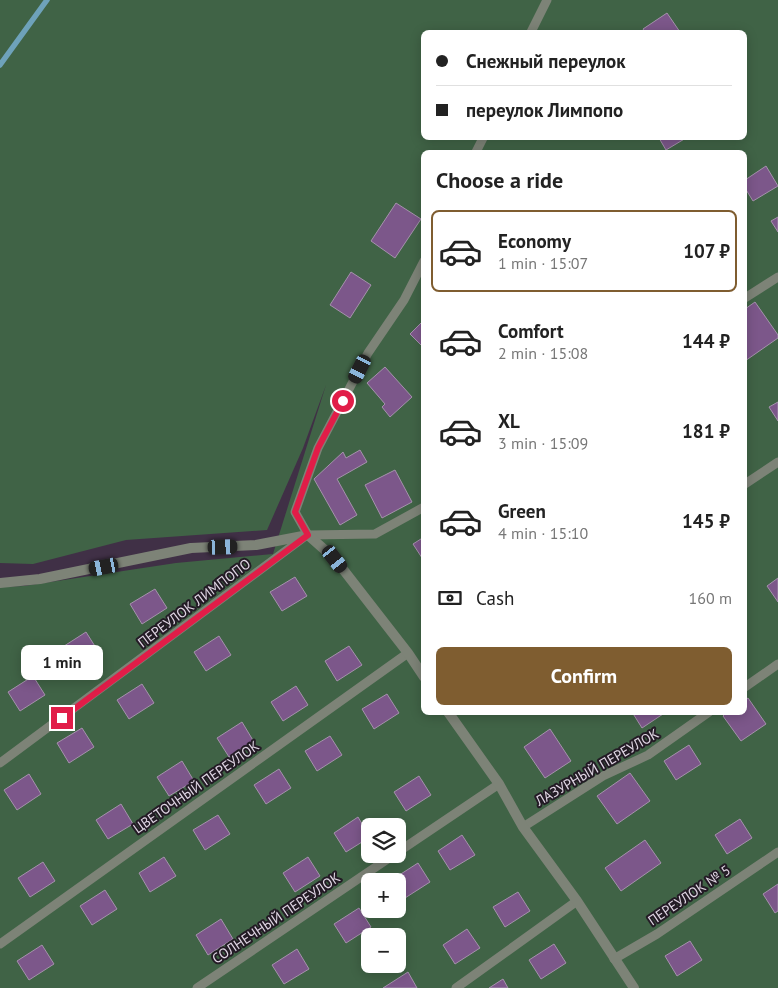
<!DOCTYPE html>
<meta charset="utf-8">
<style>
:root{--surface:#fff;--page:#f2f2f2;--text:#222;--muted:#767676;--line:#e0e0e0;--accent:#7f5d30}
body{margin:0;font-family:"PT Sans",sans-serif;background:var(--page);color:var(--text);height:100vh;display:flex;flex-direction:column;font-size:19px;white-space:nowrap}
*{box-sizing:border-box;margin:0}
p{font-size:16px;color:var(--muted)}
.icon{flex:none;width:28px;height:28px;fill:none;stroke:currentColor;stroke-width:2;stroke-linecap:round;stroke-linejoin:round}
.map{position:relative;flex:1;overflow:hidden}
.sheet{position:absolute;left:421px;top:150px;width:326px;height:565px;display:flex;flex-direction:column;background:var(--surface);border-radius:8px;box-shadow:0 2px 12px #0003}
.sheet>*{flex:none}
.banner{position:absolute;left:421px;top:30px;width:326px;height:110px;border-radius:8px;box-shadow:0 2px 12px #0003;display:grid;align-content:center;height:110px;padding:0 15px;background:var(--surface)}
.controls{position:absolute;left:361px;top:818px;display:grid;gap:10px}
.controls a{display:grid;place-items:center;width:45px;height:45px;border-radius:8px;background:var(--surface);box-shadow:0 2px 12px #0003;font-size:25px}
.end{position:absolute;width:22px;height:22px;margin:-11px;border:6px solid #e11d48;background:#fff;box-shadow:0 0 0 2px #fff}
.from{border-radius:50%}
.bubble{position:absolute;height:35px;border-radius:8px;background:var(--surface);box-shadow:0 2px 12px #0003;font-size:16px;font-weight:700;line-height:35px;text-align:center}
.car{position:absolute;width:15px;height:30px;margin:-15px -8px;border-radius:6px;box-shadow:0 0 4px 1px #0007;background:linear-gradient(#222 24%,#8ab4d8 0 40%,#222 0 76%,#8ab4d8 0 86%,#222 0)}
.banner b{display:flex;align-items:center;gap:18px;height:48px;font-size:19px}
.banner b+b{border-top:1px solid var(--line)}
.banner i{width:12px;height:12px;background:var(--text)}
ul{padding:0;list-style:none}
li{display:flex;align-items:center;gap:15px;height:82px;margin:0 10px 8px;padding:0 5px;border:2px solid transparent;border-radius:8px}
li div{flex:1}
li b{display:block;font-size:19px}
li em{font-style:normal;font-weight:700}
li.current{border-color:var(--accent)}
li>.icon{width:45px;height:45px;stroke-width:1.5}
h2{padding:0 15px;font-size:22px;line-height:60px}
.pay{display:flex;align-items:center;gap:12px;height:55px;padding:0 15px;font-size:19px}
.pay p{margin-inline-start:auto}
.cta{display:flex;gap:10px;margin-top:auto;padding:10px 15px}
.cta a{flex:1;height:58px;border-radius:8px;background:var(--accent);color:#fff;font-size:20px;font-weight:700;line-height:58px;text-align:center}
.map>svg:first-child{display:block}
.green{fill:#406346;fill-rule:evenodd}
.lines{fill:none;stroke-linecap:round;stroke-linejoin:round}
.stream{stroke:#6ea2ba;stroke-width:5.5}
.building{fill:#7c578a;stroke:#a592ac}
.service{stroke:#7d8377;stroke-width:9}
.minor{stroke:#7d8377;stroke-width:10}
.route{stroke:#e11d48;stroke-width:6}
.labels{text-anchor:middle;dominant-baseline:central;stroke-width:4;stroke-linejoin:round;paint-order:stroke}
.street-label{font-size:14px;fill:#e1d7e5;stroke:#231b25}
</style>
<div class="map">
<svg width="778" height="988" viewBox="0 0 778 988">
<rect width="100%" height="100%" fill="#403046"/>
<path class="green" d="M0 0H778V988H0V587L24 586 176 563 273 554 326 385 303 448 267 530 126 540 33 564 0 563ZM424 32H745V138H424ZM424 152H745V712H424ZM370 826H398V854H370ZM370 881H398V909H370ZM370 936H398V964H370Z"/>
<g class="lines">
<path class="stream" d="M0 65 47 0"/>
</g>
<g class="building">
<path d="M667 13 680 32H645L643 29Z"/>
<path d="M659 138H686L666 150Z"/>
<path d="M766 166 778 186 753 201 745 188V180Z"/>
<path d="M396 203 421 219 395 258 371 241Z"/>
<path d="M778 217V232L771 221Z"/>
<path d="M351 272 371 285 350 318 330 305Z"/>
<path d="M755 302 778 335V338L745 361V309Z"/>
<path d="M424 320V348L410 334Z"/>
<path d="M385 367 412 397 390 417 382 407 385 404 367 383Z"/>
<path d="M778 402V421L769 407Z"/>
<path d="M360 450 367 462 337 479 357 515 340 525 314 479 343 452 346 458Z"/>
<path d="M395 470 412 502 382 518 365 485Z"/>
<path d="M424 537V561L413 544Z"/>
<path d="M295 577 307 596 282 611 270 592Z"/>
<path d="M778 578V602L767 586Z"/>
<path d="M155 589 167 608 142 624 130 604Z"/>
<path d="M86 632 98 651 73 667 61 648Z"/>
<path d="M219 636 231 655 206 671 194 652Z"/>
<path d="M349 646 362 665 337 681 325 661Z"/>
<path d="M33 676 45 695 20 711 8 692Z"/>
<path d="M142 684 154 703 129 719 117 700Z"/>
<path d="M296 686 308 705 283 721 271 702Z"/>
<path d="M387 694 399 713 374 729 362 709Z"/>
<path d="M748 698 766 724 741 741 723 716 727 712H745V700Z"/>
<path d="M632 712H666L642 728Z"/>
<path d="M242 722 254 742 229 757 217 738Z"/>
<path d="M82 728 94 747 69 763 57 743Z"/>
<path d="M550 729 571 761 545 778 524 747Z"/>
<path d="M330 736 342 755 317 771 305 751Z"/>
<path d="M689 745 701 764 676 780 664 761Z"/>
<path d="M182 761 194 781 169 796 157 777Z"/>
<path d="M279 769 291 788 266 804 254 785Z"/>
<path d="M630 773 650 801 617 824 597 796Z"/>
<path d="M29 774 41 794 17 810 4 790Z"/>
<path d="M419 776 431 795 406 811 394 792Z"/>
<path d="M121 804 133 824 108 839 96 820Z"/>
<path d="M218 815 230 834 205 850 193 830Z"/>
<path d="M358 817 370 837 346 852 334 833Z"/>
<path d="M740 819 752 838 727 854 715 835Z"/>
<path d="M462 835 475 855 450 870 438 851Z"/>
<path d="M645 840 661 863 621 891 605 868Z"/>
<path d="M164 857 176 876 150 892 139 873Z"/>
<path d="M308 857 320 876 295 892 283 873Z"/>
<path d="M43 862 55 881 30 897 18 878Z"/>
<path d="M418 863 430 882 405 898 398 885V881H395L393 879Z"/>
<path d="M778 884V911L775 913 763 894Z"/>
<path d="M105 890 117 909 92 925 80 906Z"/>
<path d="M518 892 530 911 505 927 493 907Z"/>
<path d="M359 908 371 927 346 943 334 924Z"/>
<path d="M221 919 233 939 208 955 196 935Z"/>
<path d="M467 929 480 948 455 964 443 945Z"/>
<path d="M690 941 702 960 677 976 665 956Z"/>
<path d="M554 944 566 963 541 979 529 960Z"/>
<path d="M42 945 54 964 29 980 17 961Z"/>
<path d="M297 949 309 969 284 984 272 965Z"/>
<path d="M408 972 417 988H383Z"/>
<path d="M503 979 508 988H489Z"/>
</g>
<g class="lines">
<g class="service">
<path d="M531 32 547 0"/>
<path d="M476 152 483 138"/>
<path d="M745 298 778 277"/>
<path d="M745 484 778 462"/>
<path d="M308 535 295 512 318 448 368 353 404 300 424 261"/>
<path d="M308 535 375 534 424 507"/>
<path d="M745 687 778 664"/>
<path d="M0 763 307 535"/>
<path d="M523 827 603 776 648 755 709 712"/>
<path d="M398 852 499 784"/>
<path d="M0 944 408 653"/>
<path d="M614 959 657 934 778 852"/>
<path d="M197 988 395 854"/>
<path d="M456 988 577 901"/>
</g>
<g class="minor">
<path d="M0 583 40 579 191 548 256 545 308 535 335 559 408 653 424 677"/>
<path d="M448 712 499 784 523 827 577 901 634 988"/>
</g>
</g>
<g class="lines">
<path class="route" d="M62 718 308 535 295 512 318 448 343 401"/>
</g>
<g class="labels">
<g class="street-label">
<text transform="translate(194 603) rotate(-37)">ПЕРЕУЛОК ЛИМПОПО</text>
<text transform="translate(597 767) rotate(-30)">ЛАЗУРНЫЙ ПЕРЕУЛОК</text>
<text transform="translate(196 787) rotate(-35)">ЦВЕТОЧНЫЙ ПЕРЕУЛОК</text>
<text transform="translate(689 895) rotate(-34)">ПЕРЕУЛОК № 5</text>
<text transform="translate(276 918) rotate(-34)">СОЛНЕЧНЫЙ ПЕРЕУЛОК</text>
</g>
</g>
</svg>
<div class="controls">
<a><svg class="icon" aria-label="layers" viewBox="0 0 24 24"><path d="M12 4l9 5-9 5-9-5zM3 14l9 5 9-5"/></svg></a>
<a>+</a>
<a>−</a>
</div>
<i class="end from" style="left:343px;top:401px"></i>
<i class="end" style="left:62px;top:718px"></i>
<div class="bubble" style="left:21px;top:645px;width:82px">1 min</div>
<i class="car" style="left:360px;top:369px;rotate:207deg"></i>
<i class="car" style="left:223px;top:547px;rotate:88deg"></i>
<i class="car" style="left:335px;top:559px;rotate:142deg"></i>
<i class="car" style="left:104px;top:567px;rotate:259deg"></i>
<div class="banner">
<b><i class="from"></i>Снежный переулок</b>
<b><i></i>переулок Лимпопо</b>
</div>
<section class="sheet">
<h2>Choose a ride</h2>
<ul>
<li class="current"><svg class="icon" aria-label="car" viewBox="0 0 24 24"><path d="M5 17H2v-5l4-1 3-4h7l3 4 3 1v5h-3M9 17h6M6 11h13"/><circle cx="7" cy="17" r="2"/><circle cx="17" cy="17" r="2"/></svg><div><b>Economy</b><p>1 min · 15:07</p></div><em>107 ₽</em></li>
<li><svg class="icon" aria-label="car" viewBox="0 0 24 24"><path d="M5 17H2v-5l4-1 3-4h7l3 4 3 1v5h-3M9 17h6M6 11h13"/><circle cx="7" cy="17" r="2"/><circle cx="17" cy="17" r="2"/></svg><div><b>Comfort</b><p>2 min · 15:08</p></div><em>144 ₽</em></li>
<li><svg class="icon" aria-label="car" viewBox="0 0 24 24"><path d="M5 17H2v-5l4-1 3-4h7l3 4 3 1v5h-3M9 17h6M6 11h13"/><circle cx="7" cy="17" r="2"/><circle cx="17" cy="17" r="2"/></svg><div><b>XL</b><p>3 min · 15:09</p></div><em>181 ₽</em></li>
<li><svg class="icon" aria-label="car" viewBox="0 0 24 24"><path d="M5 17H2v-5l4-1 3-4h7l3 4 3 1v5h-3M9 17h6M6 11h13"/><circle cx="7" cy="17" r="2"/><circle cx="17" cy="17" r="2"/></svg><div><b>Green</b><p>4 min · 15:10</p></div><em>145 ₽</em></li>
</ul>
<div class="pay"><svg class="icon" aria-label="cash" viewBox="0 0 24 24"><path d="M3 7h18v10H3z"/><circle cx="12" cy="12" r="2"/></svg>Cash<p>160 m</p></div>
<div class="cta"><a>Confirm</a></div>
</section>
</div>
